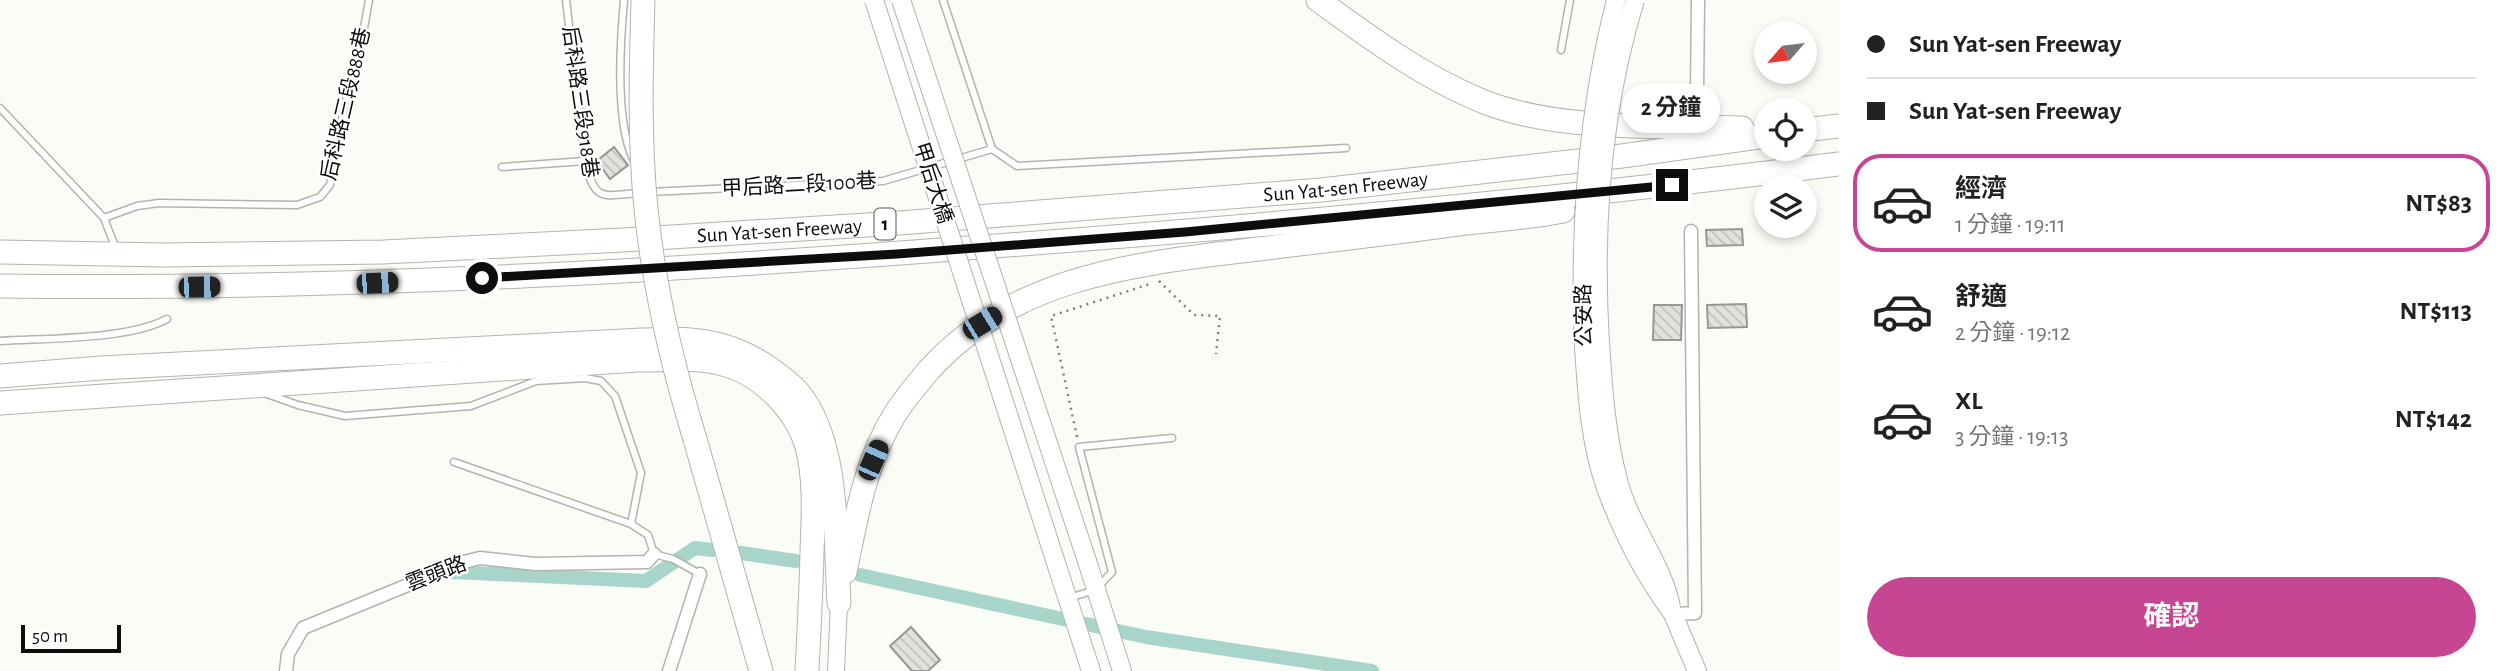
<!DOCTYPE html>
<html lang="zh-TW">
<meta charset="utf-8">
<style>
:root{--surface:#fff;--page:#f6f6f6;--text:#222;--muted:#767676;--line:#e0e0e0;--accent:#c64693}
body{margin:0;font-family:"Alegreya Sans","Noto Sans TC",sans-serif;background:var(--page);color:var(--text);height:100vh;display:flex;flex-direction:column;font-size:26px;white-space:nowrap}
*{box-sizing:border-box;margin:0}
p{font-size:23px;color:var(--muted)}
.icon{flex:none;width:38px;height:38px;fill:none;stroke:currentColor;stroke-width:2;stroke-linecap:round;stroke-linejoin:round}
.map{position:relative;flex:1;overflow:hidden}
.panel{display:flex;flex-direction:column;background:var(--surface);width:665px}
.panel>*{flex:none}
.hud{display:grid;align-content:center;height:154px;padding:0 28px;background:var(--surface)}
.needle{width:46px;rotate:242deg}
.fabs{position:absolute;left:1754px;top:21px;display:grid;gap:14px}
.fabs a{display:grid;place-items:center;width:63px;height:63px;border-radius:50%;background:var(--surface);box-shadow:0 4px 10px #0003;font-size:35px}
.scale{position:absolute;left:21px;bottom:18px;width:100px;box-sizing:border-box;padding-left:7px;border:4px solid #0d0e0c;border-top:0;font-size:19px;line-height:24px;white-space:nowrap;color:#0d0e0c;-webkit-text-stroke:5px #fff;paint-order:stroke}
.end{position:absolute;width:32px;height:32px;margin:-16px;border:9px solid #0d0e0c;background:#fff;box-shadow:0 0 0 4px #fff}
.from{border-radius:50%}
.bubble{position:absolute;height:49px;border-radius:24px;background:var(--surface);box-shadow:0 4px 10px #0003;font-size:23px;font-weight:700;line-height:49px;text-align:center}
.car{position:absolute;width:21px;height:42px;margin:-21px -10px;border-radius:9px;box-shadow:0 0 5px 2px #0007;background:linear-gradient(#222 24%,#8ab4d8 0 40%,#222 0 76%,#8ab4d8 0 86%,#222 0)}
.hud b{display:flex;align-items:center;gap:24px;height:66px;font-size:26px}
.hud b+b{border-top:2px solid var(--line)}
.hud i{width:18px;height:18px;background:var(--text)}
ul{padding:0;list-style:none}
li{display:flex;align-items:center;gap:21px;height:98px;margin:0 14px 10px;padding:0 14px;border:4px solid transparent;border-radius:28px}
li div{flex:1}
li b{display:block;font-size:26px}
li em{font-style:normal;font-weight:700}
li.selected{border-color:var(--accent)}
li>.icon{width:63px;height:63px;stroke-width:1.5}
.cta{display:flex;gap:14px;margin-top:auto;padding:14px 28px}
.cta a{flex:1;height:80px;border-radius:42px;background:var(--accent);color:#fff;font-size:28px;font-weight:700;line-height:80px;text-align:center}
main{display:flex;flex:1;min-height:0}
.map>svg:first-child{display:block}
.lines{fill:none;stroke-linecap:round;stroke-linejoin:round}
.canal{stroke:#a8d5ca;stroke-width:14}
.building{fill:url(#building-back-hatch);stroke:#989791;stroke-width:2}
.service-casing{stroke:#b2b4ae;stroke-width:9}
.minor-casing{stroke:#b2b4ae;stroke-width:15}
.tertiary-casing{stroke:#b2b4ae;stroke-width:18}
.secondary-casing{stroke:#b2b4ae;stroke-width:20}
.motorway-casing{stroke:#b2b4ae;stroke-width:25}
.path{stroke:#81827e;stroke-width:2.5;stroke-dasharray:2 5;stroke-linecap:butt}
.service{stroke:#fff;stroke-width:6}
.minor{stroke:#fff;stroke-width:12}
.tertiary{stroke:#fff;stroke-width:16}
.secondary{stroke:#fff;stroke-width:18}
.motorway{stroke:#fff;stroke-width:23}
.secondary-bridge-casing{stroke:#b2b4ae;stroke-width:20;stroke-linecap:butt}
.motorway-bridge-casing{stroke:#b2b4ae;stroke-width:25;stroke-linecap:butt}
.secondary-bridge{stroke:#fff;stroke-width:18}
.motorway-bridge{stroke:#fff;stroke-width:23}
.route{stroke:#0d0e0c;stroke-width:9}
.labels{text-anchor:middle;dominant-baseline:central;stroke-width:5;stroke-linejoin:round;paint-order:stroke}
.shield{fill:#fff;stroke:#565655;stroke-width:2}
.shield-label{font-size:19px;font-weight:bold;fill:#0d0e0c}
.street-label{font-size:21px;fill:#0d0e0c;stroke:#fff}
</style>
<main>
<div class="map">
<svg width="1839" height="671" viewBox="0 0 1839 671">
<defs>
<pattern id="building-back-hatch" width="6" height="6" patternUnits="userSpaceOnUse" patternTransform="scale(1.75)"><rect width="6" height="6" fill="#e2e1db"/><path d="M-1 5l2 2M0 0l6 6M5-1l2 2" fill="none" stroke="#c1c0bb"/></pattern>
</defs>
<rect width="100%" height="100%" fill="#fafcf6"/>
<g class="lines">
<g class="canal">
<path d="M741 553 796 561"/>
<path d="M453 572 646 581 695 548 712 550"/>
<path d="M860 575 1146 637 1372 671"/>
</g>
</g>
<g class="building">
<path d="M614 147 628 165 610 179 597 161Z"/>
<path d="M1742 229 1743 245 1707 246 1706 230Z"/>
<path d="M1746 304 1747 327 1708 328 1707 305Z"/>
<path d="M1654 305H1682L1681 340H1653Z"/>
<path d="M911 627 940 660 928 671H912L890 646Z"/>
</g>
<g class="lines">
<defs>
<g id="service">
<path d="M566 0 585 161C595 202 601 196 639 193"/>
<path d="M624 0C620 44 615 120 633 159"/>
<path d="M943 0 992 149"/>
<path d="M1561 50 1570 0"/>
<path d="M0 108 104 218 114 244"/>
<path d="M502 167 585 161"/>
<path d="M650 192 883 181 992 149 1017 166 1346 148"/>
<path d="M104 218 137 206 159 203 297 205 320 197 330 185 344 108 362 39 369 0"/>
<path d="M0 341C46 338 128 340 167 319"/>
<path d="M264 393 298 405 345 416 471 406 536 381 585 378 601 381 615 396 641 473 631 524 648 535 654 554 673 559 700 574"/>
<path d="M454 462 631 524"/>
<path d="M1069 598 1095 590 1112 572 1079 447 1172 438"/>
</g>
<g id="minor">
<path d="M1697 91 1698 0"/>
<path d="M1673 614 1695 613 1691 231"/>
<path d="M286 671 288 654 303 628 464 562 480 558 535 564 647 562 654 554"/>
<path d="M669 671 700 574"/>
</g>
<path id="tertiary" d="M836 671 839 603"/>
<g id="secondary">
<path d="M1088 564 1122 671"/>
<path d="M1057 566 1091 671"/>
<path d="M1673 614 1697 671"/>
</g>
<g id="motorway">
<path d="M1318 0C1370 38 1426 79 1487 103 1561 131 1663 126 1742 128"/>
<path d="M1804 130 1839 126"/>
<path id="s1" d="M0 252 165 255 383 252 623 240 899 223 1321 190 1622 156 1766 136"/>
<path d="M0 286C328 290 655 272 981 247 1268 226 1554 200 1839 164"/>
<path d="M0 376 101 368 642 340C658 340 674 338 690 340 719 342 746 352 769 368 779 375 790 383 798 392 840 442 835 539 839 603"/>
<path d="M0 403 637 360C665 360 696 357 723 364 760 373 796 409 807 447 816 481 813 519 812 553 811 593 809 632 807 671"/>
<path d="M695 439 761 671"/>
<path d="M845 572C855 524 863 474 886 430 897 408 913 389 929 370 1016 274 1138 264 1258 249 1325 241 1392 233 1458 224 1493 220 1529 218 1563 211"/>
</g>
</defs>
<use href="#service" class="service-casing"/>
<use href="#minor" class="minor-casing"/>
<use href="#tertiary" class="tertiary-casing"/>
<use href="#secondary" class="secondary-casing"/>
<use href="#motorway" class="motorway-casing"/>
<g class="path">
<path d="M1159 281 1194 315 1220 316 1216 354"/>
<path d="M1077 437 1051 316 1153 283"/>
</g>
<use href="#service" class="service"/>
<use href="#minor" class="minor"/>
<use href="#tertiary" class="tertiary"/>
<use href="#secondary" class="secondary"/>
<use href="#motorway" class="motorway"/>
<defs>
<g id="secondary-bridge">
<path d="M874 0 1057 566"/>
<path d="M901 0 1088 564"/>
<path d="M1616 0C1587 113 1579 231 1584 347 1587 394 1590 443 1606 488 1622 532 1645 576 1673 614"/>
<path d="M1635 0C1601 111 1593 227 1600 343 1603 389 1606 434 1618 480 1629 525 1662 562 1671 607"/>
</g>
<path id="motorway-bridge" d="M643 0C641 69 639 140 646 209 654 288 672 364 695 439"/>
</defs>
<use href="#secondary-bridge" class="secondary-bridge-casing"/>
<use href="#motorway-bridge" class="motorway-bridge-casing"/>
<use href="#secondary-bridge" class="secondary-bridge"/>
<use href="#motorway-bridge" class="motorway-bridge"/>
</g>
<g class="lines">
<path class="route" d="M482 278 897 254 1185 232 1672 185"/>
</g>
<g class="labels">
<rect class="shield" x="874.5" y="208.5" width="21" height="31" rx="5"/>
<g class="shield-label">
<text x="885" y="224">1</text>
</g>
<g class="street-label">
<text transform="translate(580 102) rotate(82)">后科路三段918巷</text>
<text transform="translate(346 104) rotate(-77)">后科路三段888巷</text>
<text transform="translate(933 183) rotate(72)">甲后大橋</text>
<text transform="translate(799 185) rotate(-3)">甲后路二段100巷</text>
<text stroke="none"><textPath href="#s1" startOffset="1348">Sun Yat-sen Freeway</textPath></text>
<text stroke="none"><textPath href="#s1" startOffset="780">Sun Yat-sen Freeway</textPath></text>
<text transform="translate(1584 315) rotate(-91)">公安路</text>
<text transform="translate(436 574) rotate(-21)">雲頭路</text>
</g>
</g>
</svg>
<div class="fabs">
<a><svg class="needle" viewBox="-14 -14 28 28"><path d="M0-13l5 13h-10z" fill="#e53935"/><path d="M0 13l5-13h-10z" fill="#767676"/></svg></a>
<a><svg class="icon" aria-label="locate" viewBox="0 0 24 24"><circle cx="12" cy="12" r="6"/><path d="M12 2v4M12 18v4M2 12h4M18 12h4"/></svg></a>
<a><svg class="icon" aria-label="layers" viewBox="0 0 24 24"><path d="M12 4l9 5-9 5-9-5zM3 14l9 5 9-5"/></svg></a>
</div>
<div class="scale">50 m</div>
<i class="end from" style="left:482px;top:278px"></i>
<i class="end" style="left:1672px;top:185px"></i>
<div class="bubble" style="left:1622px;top:84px;width:98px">2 分鐘</div>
<i class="car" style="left:377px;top:283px;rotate:87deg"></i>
<i class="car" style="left:199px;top:287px;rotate:89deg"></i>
<i class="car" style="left:982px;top:323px;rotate:59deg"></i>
<i class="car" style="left:873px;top:460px;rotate:24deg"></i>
</div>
<section class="panel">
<div class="hud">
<b><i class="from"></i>Sun Yat-sen Freeway</b>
<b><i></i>Sun Yat-sen Freeway</b>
</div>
<ul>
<li class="selected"><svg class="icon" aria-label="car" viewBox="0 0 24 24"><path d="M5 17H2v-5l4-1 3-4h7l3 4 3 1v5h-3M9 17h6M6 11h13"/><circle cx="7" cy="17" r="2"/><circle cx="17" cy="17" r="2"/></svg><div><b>經濟</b><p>1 分鐘 · 19:11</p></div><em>NT$83</em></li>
<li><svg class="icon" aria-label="car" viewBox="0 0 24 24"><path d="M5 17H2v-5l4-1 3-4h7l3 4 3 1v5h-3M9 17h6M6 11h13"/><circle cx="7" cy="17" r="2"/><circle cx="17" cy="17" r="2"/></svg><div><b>舒適</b><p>2 分鐘 · 19:12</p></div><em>NT$113</em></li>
<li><svg class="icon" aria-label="car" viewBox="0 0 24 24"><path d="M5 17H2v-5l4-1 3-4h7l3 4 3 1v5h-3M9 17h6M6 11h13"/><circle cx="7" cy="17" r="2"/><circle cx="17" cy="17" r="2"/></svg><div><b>XL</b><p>3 分鐘 · 19:13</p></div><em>NT$142</em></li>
</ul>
<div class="cta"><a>確認</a></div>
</section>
</main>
